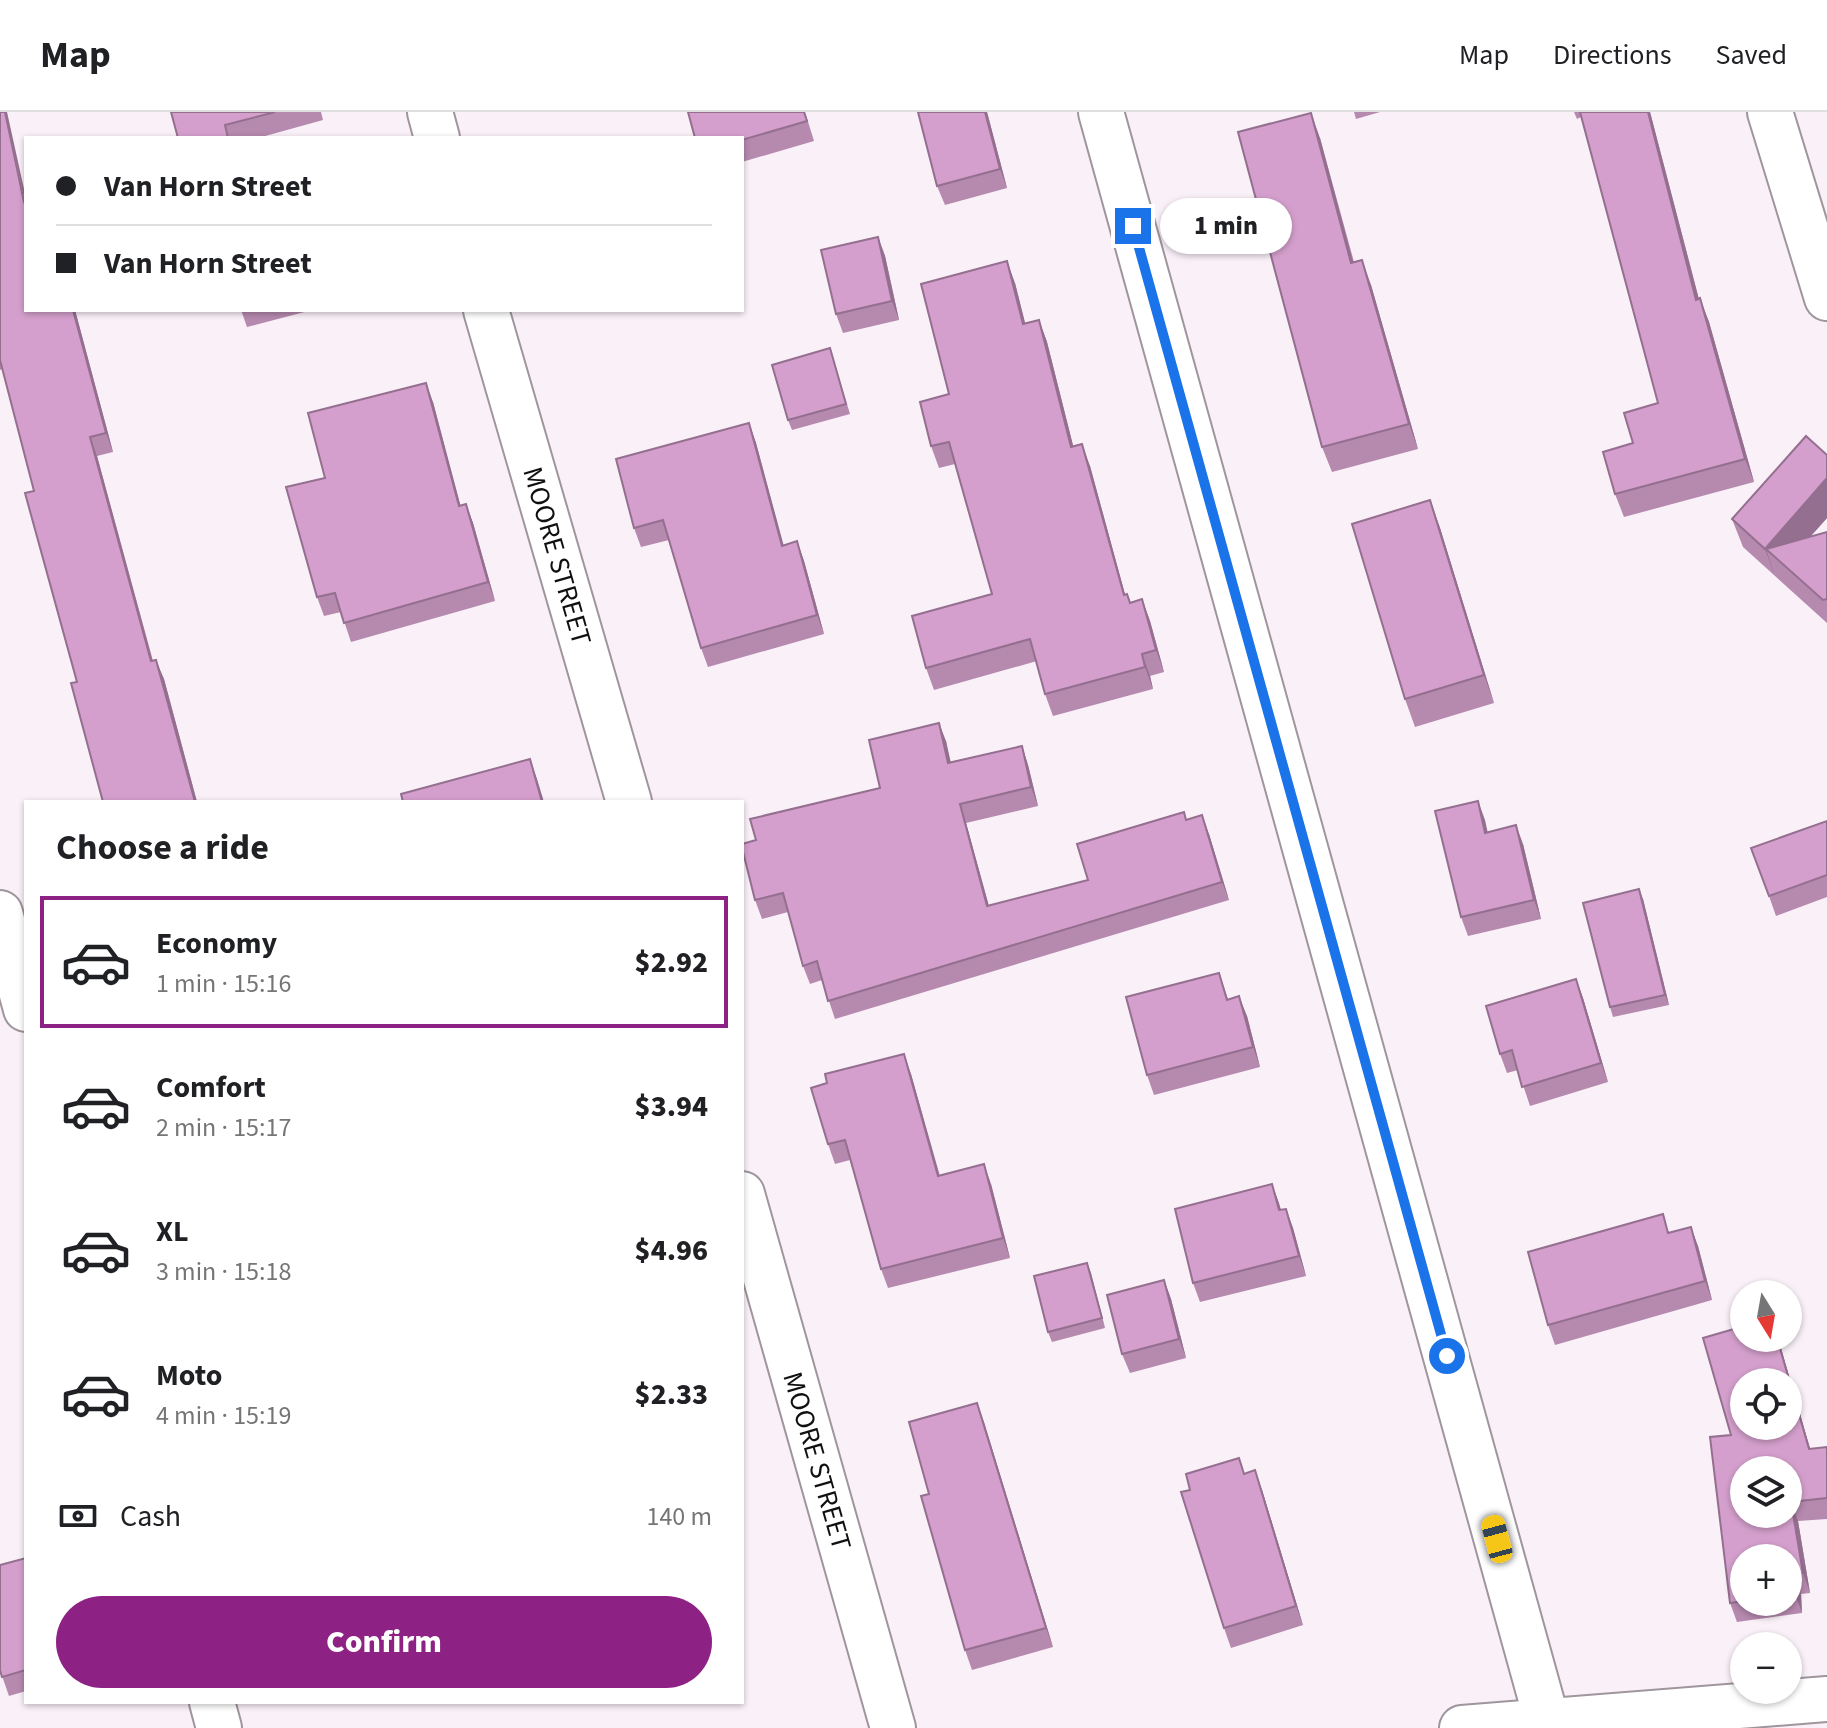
<!DOCTYPE html>
<meta charset="utf-8">
<style>
:root{--surface:#fff;--page:#f6f6f6;--text:#202124;--muted:#757577;--line:#e0e0e0;--accent:#8e2184}
body{margin:0;font-family:"Source Sans 3",sans-serif;background:var(--page);color:var(--text);height:100vh;display:flex;flex-direction:column;font-size:30px;white-space:nowrap}
*{box-sizing:border-box;margin:0}
p{font-size:26px;color:var(--muted)}
.icon{flex:none;width:44px;height:44px;fill:none;stroke:currentColor;stroke-width:2;stroke-linecap:round;stroke-linejoin:round}
.map{position:relative;flex:1;overflow:hidden}
.details{position:absolute;left:24px;top:688px;width:720px;height:904px;display:flex;flex-direction:column;background:var(--surface);border-radius:0px;box-shadow:0 2px 6px #0004}
.details>*{flex:none}
.hud{position:absolute;left:24px;top:24px;width:720px;height:176px;border-radius:0px;box-shadow:0 2px 6px #0004;display:grid;align-content:center;height:176px;padding:0 32px;background:var(--surface)}
.needle{width:52px;rotate:169deg}
.fabs{position:absolute;left:1730px;top:1168px;display:grid;gap:16px}
.fabs a{display:grid;place-items:center;width:72px;height:72px;border-radius:50%;background:var(--surface);box-shadow:0 2px 6px #0004;font-size:40px}
.end{position:absolute;width:36px;height:36px;margin:-18px;border:10px solid #1a73e8;background:#fff;box-shadow:0 0 0 4px #fff}
.from{border-radius:50%}
.bubble{position:absolute;height:56px;border-radius:28px;background:var(--surface);box-shadow:0 2px 6px #0004;font-size:26px;font-weight:800;line-height:56px;text-align:center}
.car{position:absolute;width:24px;height:48px;margin:-24px -12px;border-radius:10px;box-shadow:0 0 6px 2px #0007;background:linear-gradient(#f5c518 24%,#345 0 40%,#f5c518 0 76%,#345 0 86%,#f5c518 0)}
.hud b{display:flex;align-items:center;gap:28px;height:76px;font-size:30px}
.hud b+b{border-top:2px solid var(--line)}
.hud i{width:20px;height:20px;background:var(--text)}
ul{padding:0;list-style:none}
li{display:flex;align-items:center;gap:24px;height:132px;margin:0 16px 12px;padding:0 16px;border:4px solid transparent;border-radius:0px}
li div{flex:1}
li b{display:block;font-size:30px}
li em{font-style:normal;font-weight:800}
li.selected{border-color:var(--accent)}
li>.icon{width:72px;height:72px;stroke-width:1.5}
h2{padding:0 32px;font-size:36px;line-height:96px}
.pay{display:flex;align-items:center;gap:20px;height:88px;padding:0 32px;font-size:30px}
.pay p{margin-inline-start:auto}
.primary-button{display:flex;gap:16px;margin-top:auto;padding:16px 32px}
.primary-button a{flex:1;height:92px;border-radius:48px;background:var(--accent);color:#fff;font-size:32px;font-weight:800;line-height:92px;text-align:center}
header{display:flex;align-items:center;gap:48px;box-sizing:border-box;height:112px;padding:0 40px;background:var(--surface);border-bottom:2px solid var(--line)}
header strong{font-size:38px}
nav{display:flex;gap:44px;margin-inline-start:auto;font-size:28px}
.map>svg:first-child{display:block}
.lines{fill:none;stroke-linecap:round;stroke-linejoin:round}
.minor-casing{stroke:#9f969d;stroke-width:48}
.secondary-casing{stroke:#9f969d;stroke-width:48}
.minor{stroke:#fff;stroke-width:44}
.secondary{stroke:#fff;stroke-width:44}
.wall{fill:#b689af;fill-rule:evenodd}
.shaded-wall{fill:#946f8f}
.building{fill:#d49fcc;stroke:#946f8f;stroke-width:2;fill-rule:evenodd}
.route{stroke:#1a73e8;stroke-width:10}
.labels{text-anchor:middle;dominant-baseline:central;stroke-width:6;stroke-linejoin:round;paint-order:stroke}
.street-label{font-size:28px;fill:#120f12;stroke:#fff}
</style>
<header>
<strong>Map</strong>
<nav><a>Map</a><a>Directions</a><a>Saved</a></nav>
</header>
<div class="map">
<svg width="1827" height="1616" viewBox="0 0 1827 1616">
<rect width="100%" height="100%" fill="#faf0f8"/>
<g class="lines">
<defs>
<g id="minor">
<path d="M430 0 437 26"/>
<path d="M1101 0 1547 1609"/>
<path d="M1770 0 1827 186"/>
<path d="M486 198 629 690"/>
<path d="M0 801 26 897"/>
<path d="M742 1082 893 1616"/>
<path d="M212 1590 219 1616"/>
</g>
<path id="secondary" d="M1462 1616 1827 1587"/>
</defs>
<use href="#minor" class="minor-casing"/>
<use href="#secondary" class="secondary-casing"/>
<use href="#minor" class="minor"/>
<use href="#secondary" class="secondary"/>
</g>
<g class="wall">
<path d="M0 0 26 198H75L113 340 97 344 153 549 164 567 197 690H103L34 379 2 257 0 258Z"/>
<path d="M171 0H321L323 8 258 26H178Z"/>
<path d="M688 0H805L814 29 742 50V26Z"/>
<path d="M987 0 1007 76 945 93 937 74Z"/>
<path d="M1354 0H1380L1356 7Z"/>
<path d="M1574 0H1650L1699 187 1709 210 1754 370 1624 405 1615 382 1633 331 1658 291 1581 5 1577 7Z"/>
<path d="M1320 26 1354 150 1371 173 1418 337 1332 360 1322 335Z"/>
<path d="M878 125 885 144 899 208 843 221 836 202Z"/>
<path d="M1015 171 1025 212 1039 208 1047 230 1073 334 1090 354 1125 482H1127L1131 491 1142 487 1150 509 1164 560 1150 564 1153 577 1053 604 1045 582 1037 549 934 578 926 556 992 482 955 352 939 356 931 334 949 282Z"/>
<path d="M241 198H312L247 215Z"/>
<path d="M830 236 850 302 792 318 788 308Z"/>
<path d="M433 290 460 394 466 392 473 411 495 489 351 530 341 500 324 504 317 485 325 366Z"/>
<path d="M749 311 756 331 783 433 797 429 804 449 824 522 708 555 701 536 669 428 641 435 634 416Z"/>
<path d="M1430 388 1440 416 1494 591 1415 615 1405 587Z"/>
<path d="M1827 406 1810 425 1827 420V511L1743 435 1732 407Z"/>
<path d="M946 629 950 650 1022 634 1028 653 1038 694 966 711 989 794 1088 768 1187 708 1209 722 1229 788 835 907 822 868 810 872 803 854 788 800 762 807 755 788 756 728 880 676Z"/>
<path d="M1478 689 1487 720 1523 732 1541 807 1468 824 1461 805Z"/>
<path d="M1827 709V785L1776 804 1769 784Z"/>
<path d="M1643 787 1669 893 1613 905 1610 895Z"/>
<path d="M1219 861 1228 887 1247 904 1260 955 1154 983 1147 963Z"/>
<path d="M1576 867 1583 886 1608 970 1530 994 1518 958 1507 961 1500 942Z"/>
<path d="M911 962 940 1064 991 1072 1010 1146 888 1176 881 1157 850 1048 835 1052 828 1032Z"/>
<path d="M1272 1072 1281 1098 1286 1097 1293 1116 1306 1164 1200 1190 1193 1171Z"/>
<path d="M1670 1121 1698 1134 1712 1188 1555 1233 1548 1213Z"/>
<path d="M1087 1151 1105 1216 1052 1230 1048 1220Z"/>
<path d="M1164 1168 1171 1187 1186 1246 1130 1261 1122 1242Z"/>
<path d="M1744 1214V1226H1778L1810 1337 1827 1335V1407L1798 1409 1810 1481 1801 1482 1802 1501 1737 1510 1730 1491 1710 1325 1731 1323 1703 1226ZM1744 1270H1788V1314H1744ZM1744 1358H1788V1402H1744ZM1744 1446H1788V1490H1744Z"/>
<path d="M977 1291 1053 1535 972 1558 965 1538 929 1382Z"/>
<path d="M1245 1362 1262 1378 1303 1513 1231 1536 1224 1516Z"/>
<path d="M26 1446V1579L9 1584 0 1558Z"/>
</g>
<g class="shaded-wall">
<path d="M5 0H7L26 86V95Z"/>
<path d="M985 0H987L1007 76 1000 57Z"/>
<path d="M1648 0H1650L1705 211 1696 188Z"/>
<path d="M1311 1 1320 26 1360 176 1351 151Z"/>
<path d="M878 125 885 144 899 208 892 189Z"/>
<path d="M1362 148 1371 173 1418 337 1409 312Z"/>
<path d="M1007 149 1015 171 1031 234 1023 212Z"/>
<path d="M1700 186 1709 210 1754 370 1745 347Z"/>
<path d="M73 198H75L113 340 106 321Z"/>
<path d="M1039 208 1047 230 1079 357 1071 335Z"/>
<path d="M426 271 433 290 466 414 459 394Z"/>
<path d="M749 311 756 331 789 453 782 434Z"/>
<path d="M90 325 97 344 158 569 151 549Z"/>
<path d="M1082 332 1090 354 1131 505 1124 483Z"/>
<path d="M1827 366V406L1784 454 1766 437 1775 464 1765 437Z"/>
<path d="M1430 388 1440 416 1494 591 1484 563Z"/>
<path d="M466 392 473 411 495 489 488 470Z"/>
<path d="M797 429 804 449 824 522 817 503Z"/>
<path d="M1142 487 1150 509 1164 560 1156 538Z"/>
<path d="M1142 542 1150 564 1153 577 1145 555Z"/>
<path d="M156 548 164 567 197 690H195Z"/>
<path d="M939 611 946 629 955 669 948 651Z"/>
<path d="M1022 634 1028 653 1038 694 1031 675Z"/>
<path d="M530 647 537 667 544 690H542Z"/>
<path d="M1478 689 1485 708 1492 740 1485 721Z"/>
<path d="M960 692 966 711 994 813 987 794Z"/>
<path d="M1202 703 1209 722 1229 788 1222 770Z"/>
<path d="M1516 713 1523 732 1541 807 1534 788Z"/>
<path d="M1639 777 1643 787 1669 893 1665 883Z"/>
<path d="M1576 867 1583 886 1608 970 1601 951Z"/>
<path d="M1239 884 1247 904 1260 955 1253 935Z"/>
<path d="M904 942 911 962 945 1084 938 1064Z"/>
<path d="M984 1052 991 1072 1010 1146 1003 1126Z"/>
<path d="M1272 1072 1279 1091 1286 1118 1279 1098Z"/>
<path d="M1286 1097 1293 1116 1306 1164 1299 1144Z"/>
<path d="M1691 1115 1698 1134 1712 1188 1705 1169Z"/>
<path d="M1087 1151 1091 1161 1105 1216 1102 1206Z"/>
<path d="M1164 1168 1171 1187 1186 1246 1179 1227Z"/>
<path d="M1777 1226H1778L1816 1357 1809 1337Z"/>
<path d="M977 1291 984 1310 1053 1535 1046 1516Z"/>
<path d="M1255 1358 1262 1378 1303 1513 1296 1494Z"/>
<path d="M1791 1390 1798 1409 1810 1481 1803 1461Z"/>
<path d="M1794 1463 1801 1482 1802 1501 1795 1482Z"/>
</g>
<g class="building">
<path d="M0 0H5L24 90 26 89V198H73L106 321 90 325 151 549 156 548 195 690H103L71 571 77 570 25 381 34 379 0 248Z"/>
<path d="M171 0H275L225 13 228 26H178Z"/>
<path d="M688 0H804L807 9 742 28V26H695Z"/>
<path d="M918 0H985L1000 57 937 74Z"/>
<path d="M1580 0H1648L1696 188 1700 186 1745 347 1615 382 1603 340 1633 331 1624 301 1658 291Z"/>
<path d="M1311 1 1351 151 1362 148 1409 312 1322 335 1238 20Z"/>
<path d="M878 125 892 189 836 202 821 138Z"/>
<path d="M1007 149 1023 212 1039 208 1071 335 1082 332 1124 483 1127 482 1130 491 1142 487 1156 538 1142 542 1145 555 1045 582 1030 527 926 556 912 504 992 482 949 330 931 334 920 290 949 282 921 172Z"/>
<path d="M830 236 846 292 788 308 772 253Z"/>
<path d="M426 271 459 394 466 392 488 470 344 511 335 481 317 485 286 375 325 366 308 301Z"/>
<path d="M749 311 782 434 797 429 817 503 701 536 663 408 634 416 616 347Z"/>
<path d="M1806 324 1827 343V366L1765 437 1732 407Z"/>
<path d="M1430 388 1484 563 1405 587 1352 412Z"/>
<path d="M1827 420V487L1823 488 1766 437Z"/>
<path d="M939 611 948 651 1022 634 1031 675 960 692 987 794 1088 768 1077 732 1184 700 1186 708 1202 703 1222 770 828 889 817 849 803 854 783 781 755 788 742 736V732L756 728 750 707 880 676 869 628Z"/>
<path d="M530 647 542 690H403L401 682Z"/>
<path d="M1478 689 1485 721 1516 713 1534 788 1461 805 1435 699Z"/>
<path d="M1827 709V763L1769 784 1751 736Z"/>
<path d="M1639 777 1665 883 1610 895 1583 791Z"/>
<path d="M1219 861 1227 888 1239 884 1253 935 1147 963 1126 885Z"/>
<path d="M1576 867 1601 951 1522 975 1512 938 1500 942 1486 894Z"/>
<path d="M904 942 938 1064 984 1052 1003 1126 881 1157 845 1028 828 1032 811 976 827 971 825 962Z"/>
<path d="M1272 1072 1279 1098 1286 1097 1299 1144 1193 1171 1175 1097Z"/>
<path d="M1663 1102 1668 1121 1691 1115 1705 1169 1548 1213 1528 1140Z"/>
<path d="M1087 1151 1102 1206 1048 1220 1034 1164Z"/>
<path d="M1164 1168 1179 1227 1122 1242 1107 1183Z"/>
<path d="M1744 1214V1226H1777L1809 1337 1827 1335V1386L1791 1390 1803 1461 1794 1463 1795 1482 1788 1483V1446H1744V1489L1730 1491 1710 1325 1731 1323 1703 1226ZM1744 1270H1788V1314H1744ZM1744 1358H1788V1402H1744Z"/>
<path d="M977 1291 1046 1516 965 1538 921 1384 929 1382 909 1310Z"/>
<path d="M1239 1346 1244 1362 1255 1358 1296 1494 1224 1516 1181 1380 1190 1378 1186 1362Z"/>
<path d="M26 1446V1558L2 1565 0 1558V1453Z"/>
</g>
<g class="lines">
<path class="route" d="M1133 114 1447 1244"/>
</g>
<g class="labels">
<g class="street-label">
<text transform="translate(557 444) rotate(74)">MOORE STREET</text>
<text transform="translate(817 1349) rotate(74)">MOORE STREET</text>
</g>
</g>
</svg>
<div class="fabs">
<a><svg class="needle" viewBox="-14 -14 28 28"><path d="M0-13l5 13h-10z" fill="#e53935"/><path d="M0 13l5-13h-10z" fill="#757577"/></svg></a>
<a><svg class="icon" aria-label="locate" viewBox="0 0 24 24"><circle cx="12" cy="12" r="6"/><path d="M12 2v4M12 18v4M2 12h4M18 12h4"/></svg></a>
<a><svg class="icon" aria-label="layers" viewBox="0 0 24 24"><path d="M12 4l9 5-9 5-9-5zM3 14l9 5 9-5"/></svg></a>
<a>+</a>
<a>−</a>
</div>
<i class="end from" style="left:1447px;top:1244px"></i>
<i class="end" style="left:1133px;top:114px"></i>
<div class="bubble" style="left:1160px;top:86px;width:132px">1 min</div>
<i class="car" style="left:1497px;top:1427px;rotate:345deg"></i>
<div class="hud">
<b><i class="from"></i>Van Horn Street</b>
<b><i></i>Van Horn Street</b>
</div>
<section class="details">
<h2>Choose a ride</h2>
<ul>
<li class="selected"><svg class="icon" aria-label="car" viewBox="0 0 24 24"><path d="M5 17H2v-5l4-1 3-4h7l3 4 3 1v5h-3M9 17h6M6 11h13"/><circle cx="7" cy="17" r="2"/><circle cx="17" cy="17" r="2"/></svg><div><b>Economy</b><p>1 min · 15:16</p></div><em>$2.92</em></li>
<li><svg class="icon" aria-label="car" viewBox="0 0 24 24"><path d="M5 17H2v-5l4-1 3-4h7l3 4 3 1v5h-3M9 17h6M6 11h13"/><circle cx="7" cy="17" r="2"/><circle cx="17" cy="17" r="2"/></svg><div><b>Comfort</b><p>2 min · 15:17</p></div><em>$3.94</em></li>
<li><svg class="icon" aria-label="car" viewBox="0 0 24 24"><path d="M5 17H2v-5l4-1 3-4h7l3 4 3 1v5h-3M9 17h6M6 11h13"/><circle cx="7" cy="17" r="2"/><circle cx="17" cy="17" r="2"/></svg><div><b>XL</b><p>3 min · 15:18</p></div><em>$4.96</em></li>
<li><svg class="icon" aria-label="car" viewBox="0 0 24 24"><path d="M5 17H2v-5l4-1 3-4h7l3 4 3 1v5h-3M9 17h6M6 11h13"/><circle cx="7" cy="17" r="2"/><circle cx="17" cy="17" r="2"/></svg><div><b>Moto</b><p>4 min · 15:19</p></div><em>$2.33</em></li>
</ul>
<div class="pay"><svg class="icon" aria-label="cash" viewBox="0 0 24 24"><path d="M3 7h18v10H3z"/><circle cx="12" cy="12" r="2"/></svg>Cash<p>140 m</p></div>
<div class="primary-button"><a>Confirm</a></div>
</section>
</div>
